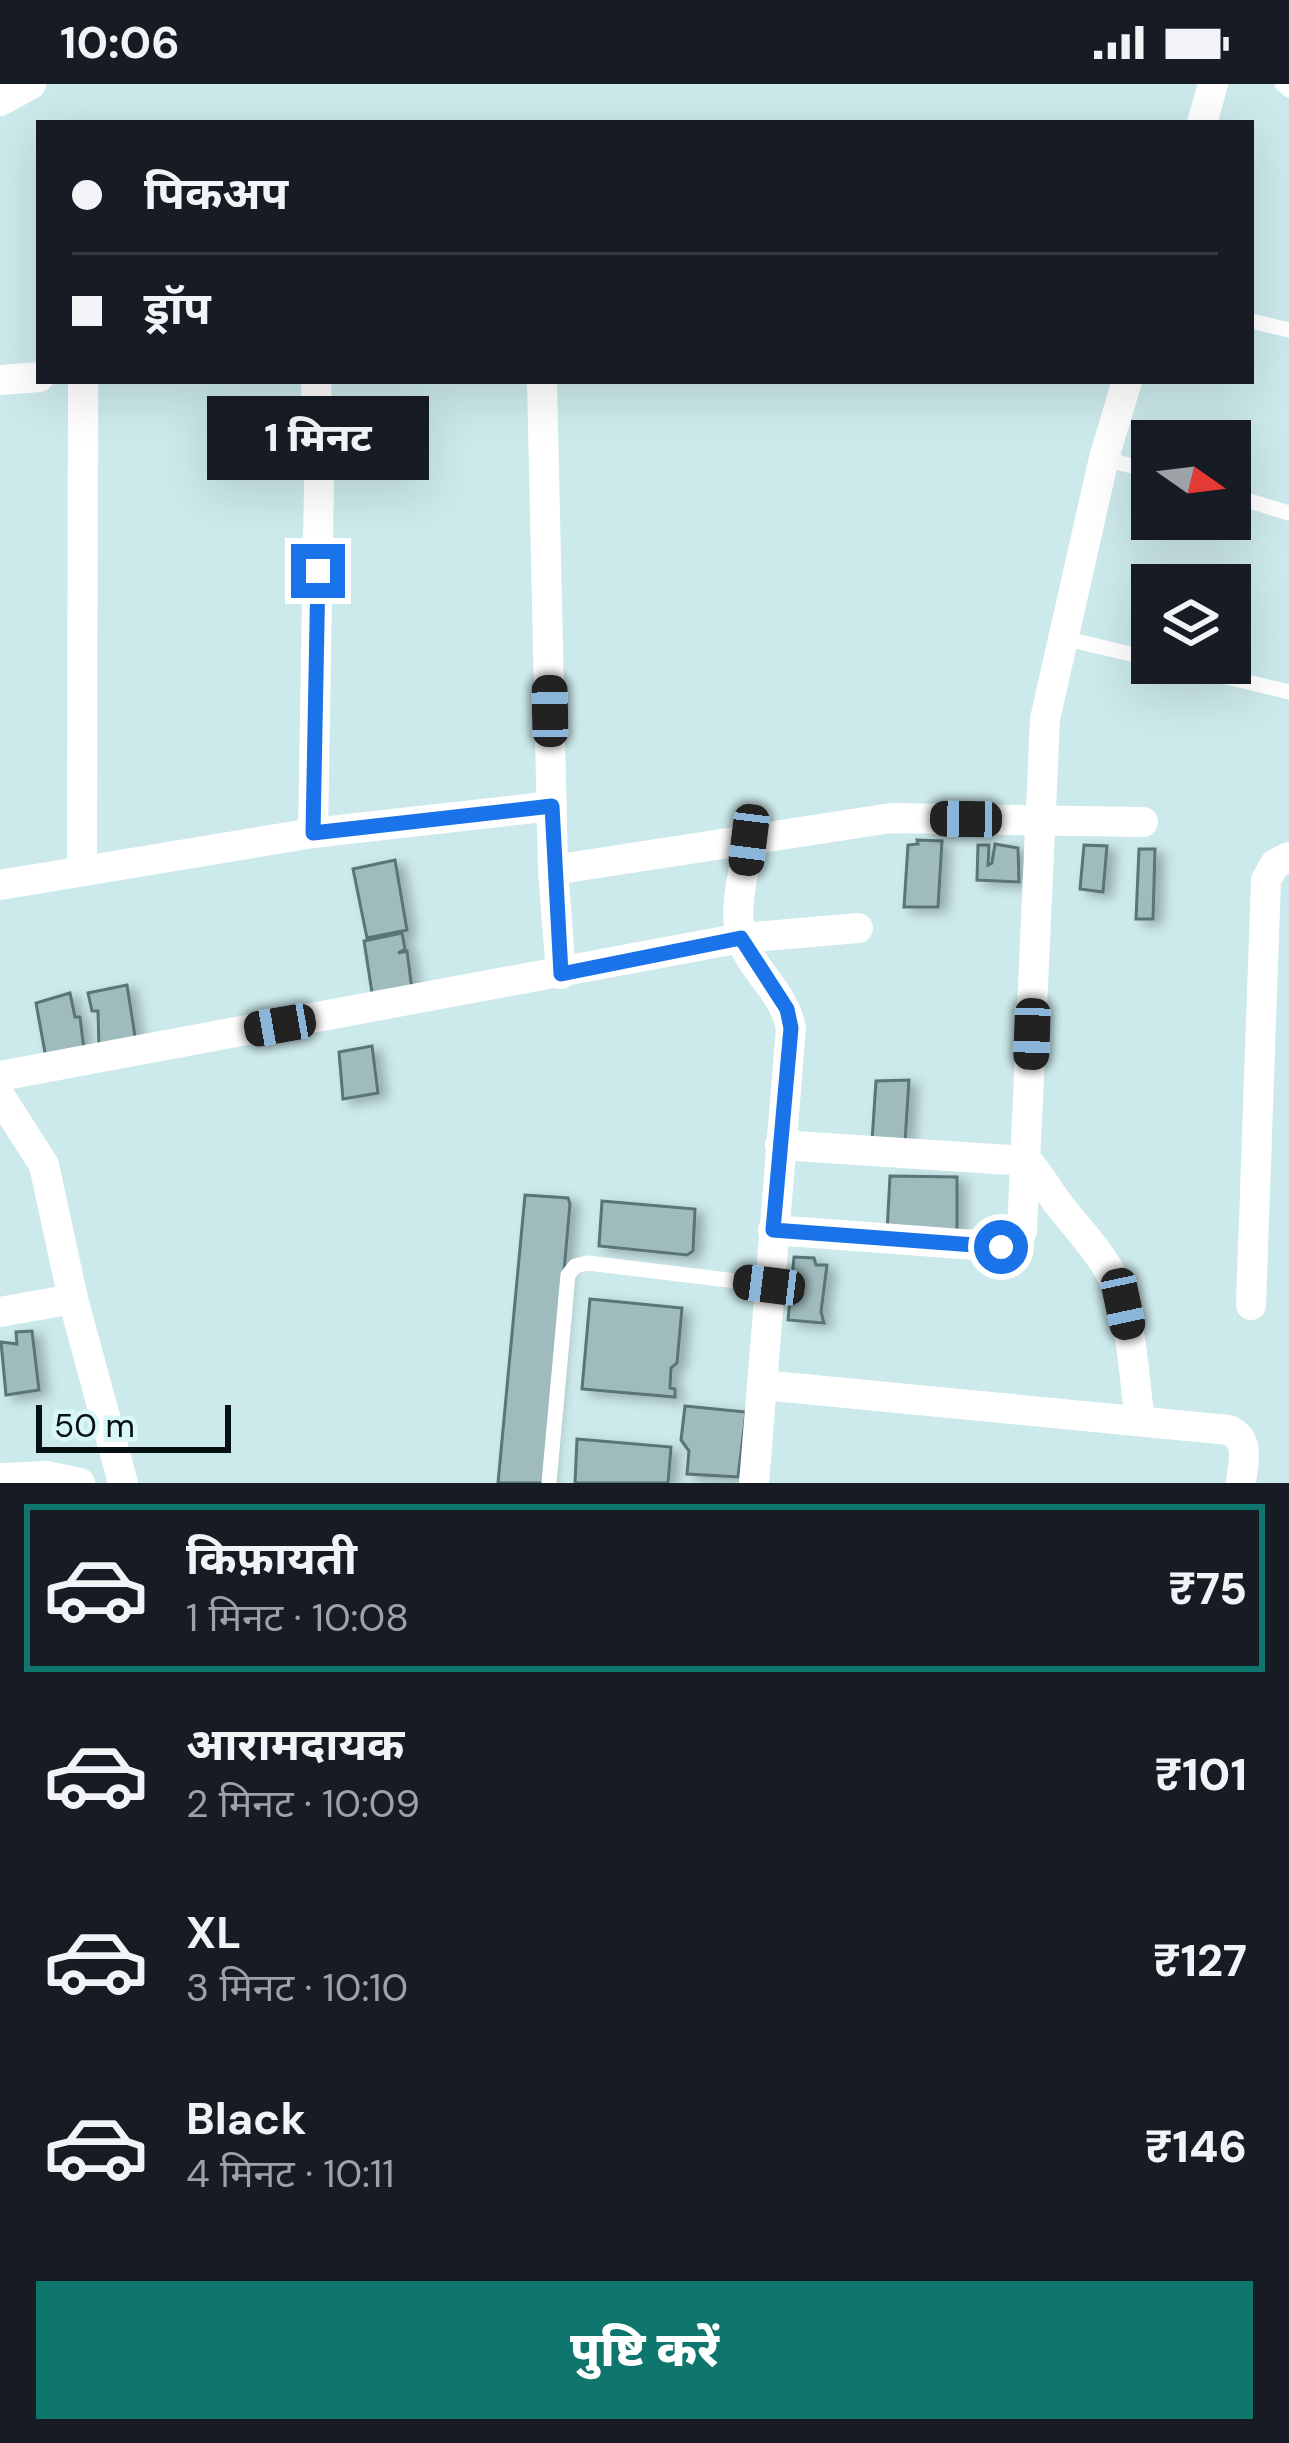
<!DOCTYPE html>
<html lang="hi">
<meta charset="utf-8">
<style>
:root{--surface:#171b24;--page:#242831;--text:#f1f3f6;--muted:#9ea1a6;--line:#363941;--accent:#0f766e}
body{margin:0;font-family:"DM Sans","Noto Sans Devanagari",sans-serif;background:var(--page);color:var(--text);height:100vh;display:flex;flex-direction:column;font-size:45px;white-space:nowrap}
*{box-sizing:border-box;margin:0}
p{font-size:39px;color:var(--muted)}
.icon{flex:none;width:66px;height:66px;fill:none;stroke:currentColor;stroke-width:2;stroke-linecap:round;stroke-linejoin:round}
.map{position:relative;height:1399px;overflow:hidden}
.details{display:flex;flex-direction:column;background:var(--surface);flex:1}
.details>*{flex:none}
.top-card{position:absolute;left:36px;top:36px;width:1218px;height:264px;border-radius:0px;box-shadow:0 12px 48px #0002;display:grid;align-content:center;height:264px;padding:0 36px;background:var(--surface)}
.needle{width:78px;rotate:104deg}
.tools{position:absolute;left:1131px;top:336px;display:grid;gap:24px}
.tools a{display:grid;place-items:center;width:120px;height:120px;border-radius:0px;background:var(--surface);box-shadow:0 12px 48px #0002;font-size:60px}
.scale{position:absolute;left:36px;bottom:30px;width:195px;box-sizing:border-box;padding-left:12px;border:6px solid #071112;border-top:0;font-size:33px;line-height:42px;white-space:nowrap;color:#071112;-webkit-text-stroke:9px #d9f7f8;paint-order:stroke}
.end{position:absolute;width:54px;height:54px;margin:-27px;border:15px solid #1a73e8;background:#fff;box-shadow:0 0 0 6px #fff}
.from{border-radius:50%}
.bubble{position:absolute;height:84px;border-radius:0px;background:var(--surface);box-shadow:0 12px 48px #0002;font-size:39px;font-weight:800;line-height:84px;text-align:center}
.car{position:absolute;width:36px;height:72px;margin:-36px -18px;border-radius:15px;box-shadow:0 0 9px 3px #0007;background:linear-gradient(#222 24%,#8ab4d8 0 40%,#222 0 76%,#8ab4d8 0 86%,#222 0)}
.top-card b{display:flex;align-items:center;gap:42px;height:114px;font-size:45px}
.top-card b+b{border-top:3px solid var(--line)}
.top-card i{width:30px;height:30px;background:var(--text)}
ul{padding:21px 0 0;list-style:none}
li{display:flex;align-items:center;gap:36px;height:168px;margin:0 24px 18px;padding:0 12px;border:6px solid transparent;border-radius:0px}
li div{flex:1}
li b{display:block;font-size:45px}
li em{font-style:normal;font-weight:800}
li.selected{border-color:var(--accent)}
li>.icon{width:108px;height:108px;stroke-width:1.5}
.primary-button{display:flex;gap:24px;margin-top:auto;padding:24px 36px}
.primary-button a{flex:1;height:138px;border-radius:0px;background:var(--accent);color:#fff;font-size:48px;font-weight:800;line-height:138px;text-align:center}
.status{display:flex;justify-content:space-between;align-items:center;height:84px;padding:0 60px;background:var(--surface);direction:ltr}
.status svg{height:33px;fill:currentColor}
.map>svg:first-child{display:block}
.building{fill:#9fbbbd;stroke:#5a7476;stroke-width:3;filter:url(#shadow)}
.lines{fill:none;stroke-linecap:round;stroke-linejoin:round}
.lane{stroke:#fff;stroke-width:15}
.street{stroke:#fff;stroke-width:30}
.route{stroke:#1a73e8;stroke-width:15}
</style>
<div class="status"><b>10:06</b><svg viewBox="0 0 49 12"><path d="M0 12V9h3v3zM5 12V6h3v6zM10 12V3h3v9zM15 12V0h3v12zM26 1h20v11H26zM47 4h2v5h-2z"/></svg></div>
<div class="map">
<svg width="1289" height="1399" viewBox="0 0 1289 1399">
<defs>
<filter id="shadow"><feDropShadow dx="8" dy="4.5" stdDeviation="6" flood-color="#0004"/></filter>
</defs>
<rect width="100%" height="100%" fill="#cce9eb"/>
<g class="building">
<path d="M917 756 942 757 938 823H904L908 761 918 760Z"/>
<path d="M995 760 1018 764 1019 798 977 796 978 761H989L988 781 992 779Z"/>
<path d="M1084 761 1107 762 1103 808 1080 805Z"/>
<path d="M1139 765H1155L1153 835H1136Z"/>
<path d="M395 776 407 846 367 854 353 785Z"/>
<path d="M402 849 405 865 398 869 407 867 412 906 373 915 364 857Z"/>
<path d="M127 901 137 965H99L98 927H92L88 909Z"/>
<path d="M70 909 75 933H80L85 974H46L36 919Z"/>
<path d="M372 962 378 1009 343 1015 339 968Z"/>
<path d="M909 996 905 1058 872 1057 876 997Z"/>
<path d="M890 1092 957 1093V1146L887 1149Z"/>
<path d="M525 1111 568 1114 570 1120 545 1399H498Z"/>
<path d="M602 1117 695 1125 693 1167 687 1171 599 1162Z"/>
<path d="M794 1173 814 1174 816 1181H827L821 1228 824 1239 788 1236Z"/>
<path d="M590 1215 682 1224 677 1279 671 1284 670 1304 675 1305V1313L582 1305Z"/>
<path d="M32 1247 39 1306 6 1311 1 1258 17 1260 16 1248Z"/>
<path d="M685 1322 746 1328 738 1393 687 1390 689 1367 681 1356Z"/>
<path d="M577 1355 671 1363 668 1399H575Z"/>
</g>
<g class="lines">
<g class="lane">
<path d="M1282 0 1289 6"/>
<path d="M1251 237 1289 246"/>
<path d="M1104 374 1152 388"/>
<path d="M1230 411 1289 429"/>
<path d="M1063 554 1152 575"/>
<path d="M1169 579 1289 608"/>
<path d="M549 1399 568 1191 575 1182 588 1179 769 1201"/>
</g>
<g class="street">
<path d="M0 17 31 0"/>
<path d="M1202 39 1213 0"/>
<path d="M0 296 39 293"/>
<path d="M542 297 553 786 561 890"/>
<path d="M313 749 319 399 316 297"/>
<path d="M749 756C745 784 733 823 741 852 750 886 783 905 791 944L754 1399"/>
<path d="M553 786 891 734 1143 738"/>
<path d="M82 787 83 297"/>
<path d="M0 801 313 749 552 722"/>
<path d="M0 992 741 854 858 844"/>
<path d="M0 1012 44 1081 73 1215 123 1399"/>
<path d="M780 1061 1027 1077C1041 1092 1048 1107 1060 1122 1077 1144 1098 1165 1111 1190 1133 1235 1133 1288 1140 1337"/>
<path d="M773 1146 1002 1163 1017 1158 1022 1147 1045 635 1104 374 1127 297"/>
<path d="M1251 1221 1266 796 1275 780 1289 773"/>
<path d="M0 1228 73 1215"/>
<path d="M762 1301 1229 1346C1251 1357 1243 1378 1241 1399"/>
<path d="M0 1394 47 1392 80 1399"/>
</g>
</g>
<g class="lines">
<path class="route" d="M318 487 313 749 552 722 561 890 741 854 787 925 791 944 773 1146 1001 1163"/>
</g>
</svg>
<div class="tools">
<a><svg class="needle" viewBox="-14 -14 28 28"><path d="M0-13l5 13h-10z" fill="#e53935"/><path d="M0 13l5-13h-10z" fill="#9ea1a6"/></svg></a>
<a><svg class="icon" aria-label="layers" viewBox="0 0 24 24"><path d="M12 4l9 5-9 5-9-5zM3 14l9 5 9-5"/></svg></a>
</div>
<div class="scale">50 m</div>
<i class="end from" style="left:1001px;top:1163px"></i>
<i class="end" style="left:318px;top:487px"></i>
<div class="bubble" style="left:207px;top:312px;width:222px">1 मिनट</div>
<i class="car" style="left:550px;top:627px;rotate:359deg"></i>
<i class="car" style="left:966px;top:735px;rotate:271deg"></i>
<i class="car" style="left:749px;top:756px;rotate:187deg"></i>
<i class="car" style="left:280px;top:941px;rotate:260deg"></i>
<i class="car" style="left:1032px;top:950px;rotate:182deg"></i>
<i class="car" style="left:769px;top:1201px;rotate:277deg"></i>
<i class="car" style="left:1123px;top:1220px;rotate:168deg"></i>
<div class="top-card">
<b><i class="from"></i>पिकअप</b>
<b><i></i>ड्रॉप</b>
</div>
</div>
<section class="details">
<ul>
<li class="selected"><svg class="icon" aria-label="car" viewBox="0 0 24 24"><path d="M5 17H2v-5l4-1 3-4h7l3 4 3 1v5h-3M9 17h6M6 11h13"/><circle cx="7" cy="17" r="2"/><circle cx="17" cy="17" r="2"/></svg><div><b>किफ़ायती</b><p>1 मिनट · 10:08</p></div><em>₹75</em></li>
<li><svg class="icon" aria-label="car" viewBox="0 0 24 24"><path d="M5 17H2v-5l4-1 3-4h7l3 4 3 1v5h-3M9 17h6M6 11h13"/><circle cx="7" cy="17" r="2"/><circle cx="17" cy="17" r="2"/></svg><div><b>आरामदायक</b><p>2 मिनट · 10:09</p></div><em>₹101</em></li>
<li><svg class="icon" aria-label="car" viewBox="0 0 24 24"><path d="M5 17H2v-5l4-1 3-4h7l3 4 3 1v5h-3M9 17h6M6 11h13"/><circle cx="7" cy="17" r="2"/><circle cx="17" cy="17" r="2"/></svg><div><b>XL</b><p>3 मिनट · 10:10</p></div><em>₹127</em></li>
<li><svg class="icon" aria-label="car" viewBox="0 0 24 24"><path d="M5 17H2v-5l4-1 3-4h7l3 4 3 1v5h-3M9 17h6M6 11h13"/><circle cx="7" cy="17" r="2"/><circle cx="17" cy="17" r="2"/></svg><div><b>Black</b><p>4 मिनट · 10:11</p></div><em>₹146</em></li>
</ul>
<div class="primary-button"><a>पुष्टि करें</a></div>
</section>
